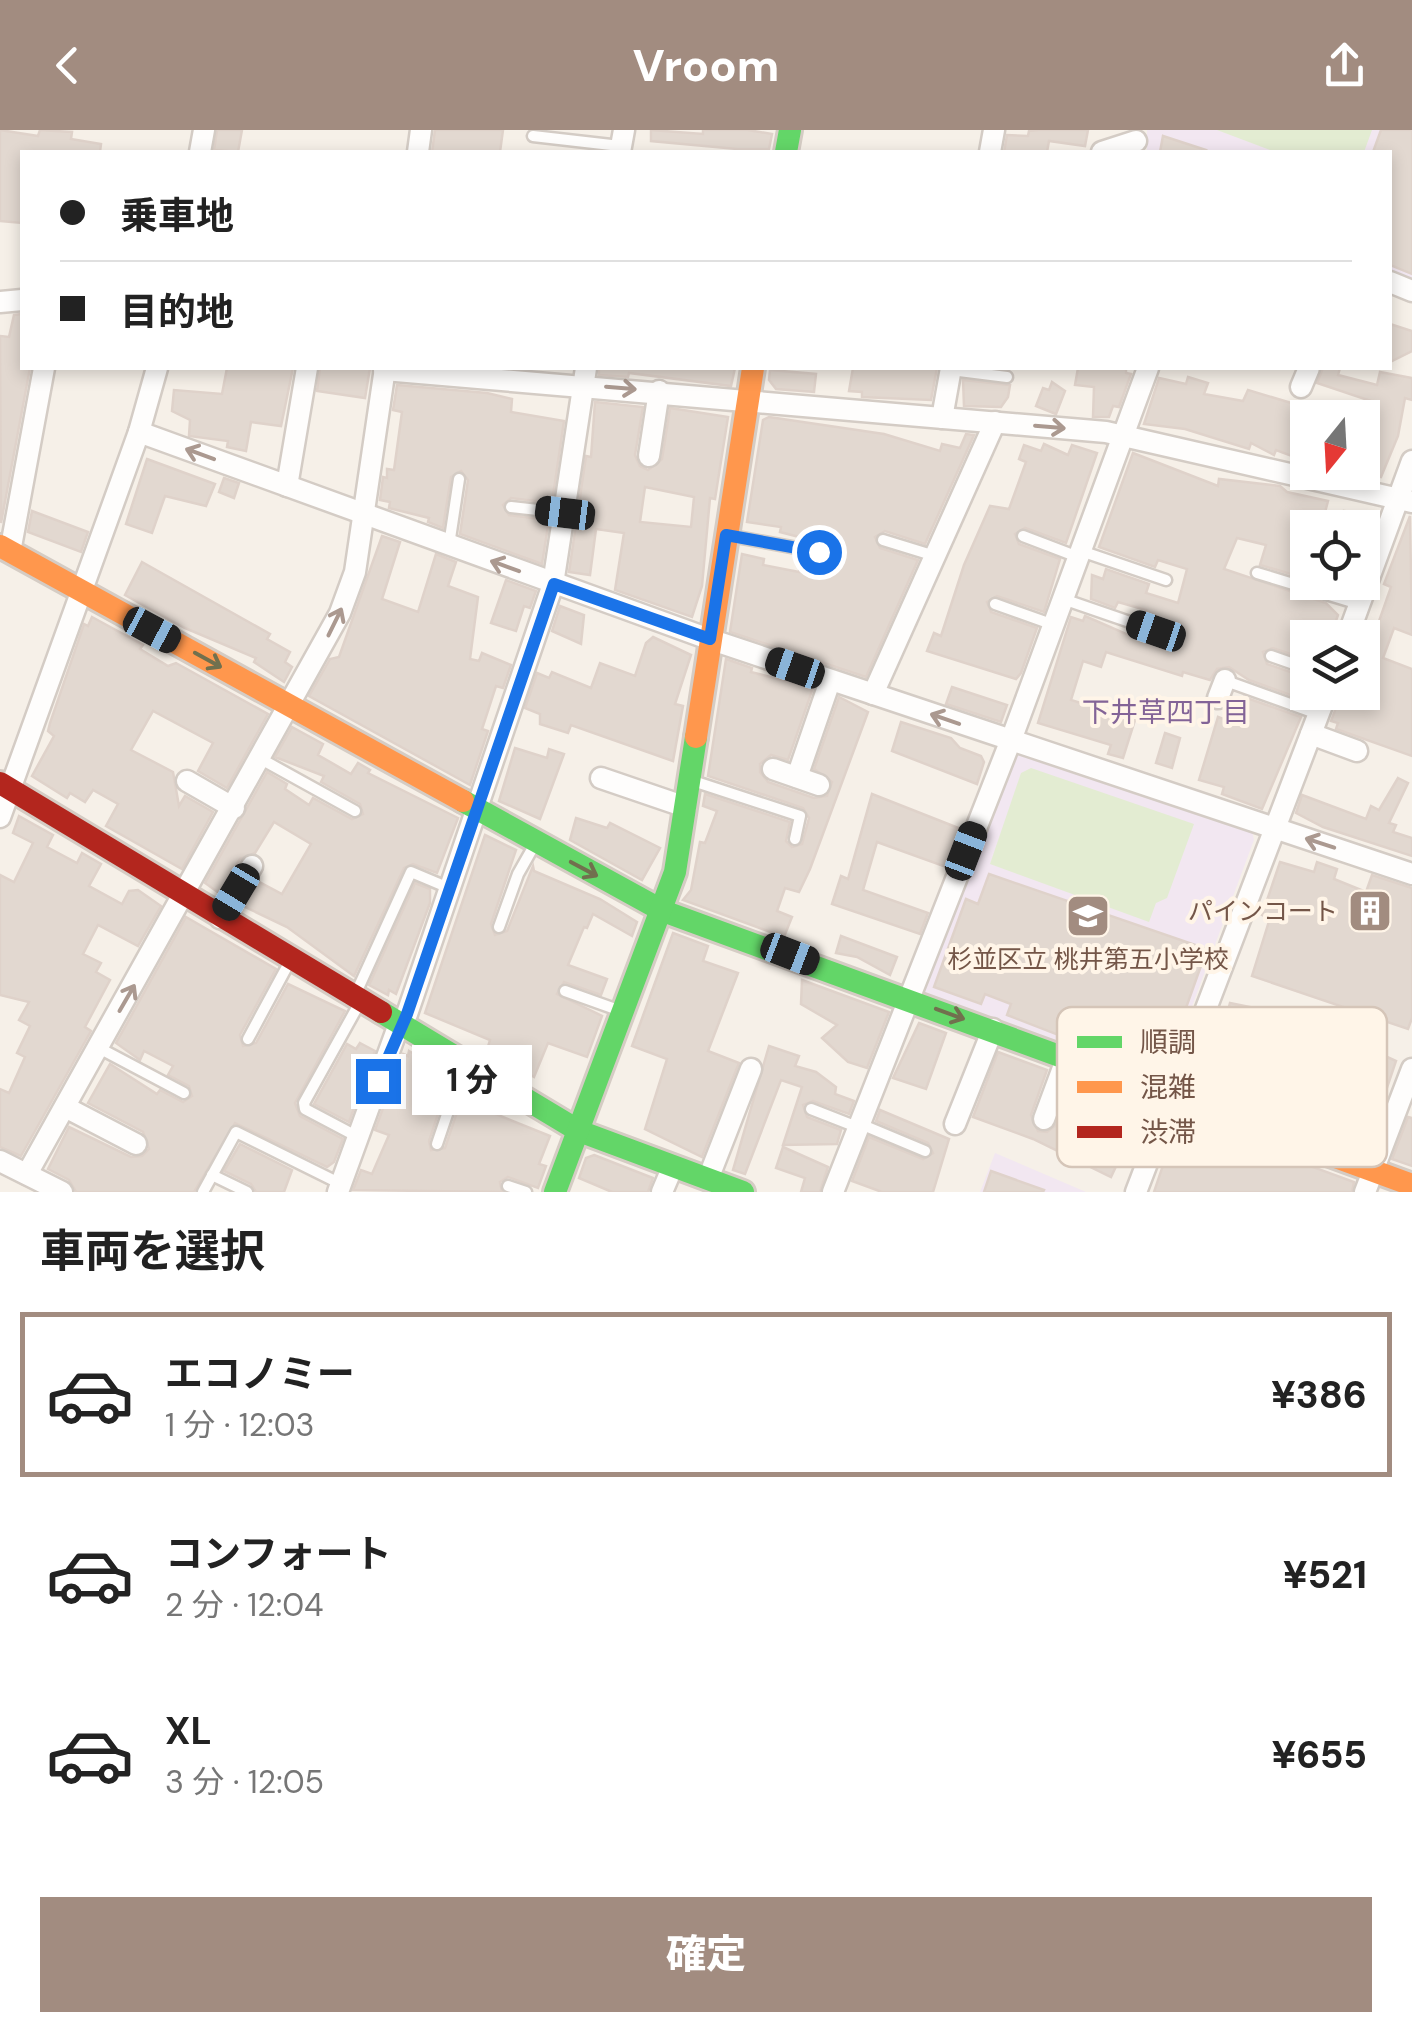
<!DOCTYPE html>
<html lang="ja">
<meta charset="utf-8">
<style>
:root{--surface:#fff;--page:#f2f2f2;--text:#222;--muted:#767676;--line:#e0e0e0;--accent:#a28c80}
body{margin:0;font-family:"DM Sans","Noto Sans JP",sans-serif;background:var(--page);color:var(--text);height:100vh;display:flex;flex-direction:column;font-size:38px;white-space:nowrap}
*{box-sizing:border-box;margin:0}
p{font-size:32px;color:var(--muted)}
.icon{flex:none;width:55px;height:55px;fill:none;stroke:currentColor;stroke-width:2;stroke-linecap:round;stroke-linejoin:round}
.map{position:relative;height:1062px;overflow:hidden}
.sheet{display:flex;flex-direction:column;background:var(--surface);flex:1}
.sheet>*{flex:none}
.banner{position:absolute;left:20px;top:20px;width:1372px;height:220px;border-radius:0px;box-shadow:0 5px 15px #0003;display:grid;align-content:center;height:220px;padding:0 40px;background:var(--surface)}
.needle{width:65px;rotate:198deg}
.tools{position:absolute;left:1290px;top:270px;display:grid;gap:20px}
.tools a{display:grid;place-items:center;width:90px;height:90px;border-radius:0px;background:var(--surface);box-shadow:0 5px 15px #0003;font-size:50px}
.end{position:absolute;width:45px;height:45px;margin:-22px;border:12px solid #1a73e8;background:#fff;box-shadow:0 0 0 5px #fff}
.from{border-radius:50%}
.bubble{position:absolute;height:70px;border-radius:0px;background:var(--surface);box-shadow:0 5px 15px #0003;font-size:32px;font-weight:800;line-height:70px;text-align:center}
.car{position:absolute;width:30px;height:60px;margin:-30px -15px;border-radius:12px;box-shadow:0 0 8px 2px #0007;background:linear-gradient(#222 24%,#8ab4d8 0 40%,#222 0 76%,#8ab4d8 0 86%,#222 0)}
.banner b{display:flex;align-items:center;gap:35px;height:95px;font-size:38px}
.banner b+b{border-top:2px solid var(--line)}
.banner i{width:25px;height:25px;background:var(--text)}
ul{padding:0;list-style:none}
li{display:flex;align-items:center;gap:30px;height:165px;margin:0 20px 15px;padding:0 20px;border:5px solid transparent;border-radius:0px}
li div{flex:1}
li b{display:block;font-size:38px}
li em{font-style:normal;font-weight:800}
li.selected{border-color:var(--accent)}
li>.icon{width:90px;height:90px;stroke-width:1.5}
h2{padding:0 40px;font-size:45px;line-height:120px}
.cta{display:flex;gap:20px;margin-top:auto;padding:20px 40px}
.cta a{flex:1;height:115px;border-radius:0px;background:var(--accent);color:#fff;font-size:40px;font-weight:800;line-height:115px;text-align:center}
header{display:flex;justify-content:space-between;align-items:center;height:130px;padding:0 40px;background:var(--accent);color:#fff;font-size:45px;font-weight:800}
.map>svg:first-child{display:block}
.education{fill:#f2e7f1}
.green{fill:#e3ecd2}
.building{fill:#e2d8d0;stroke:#dfd2ca;stroke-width:2.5;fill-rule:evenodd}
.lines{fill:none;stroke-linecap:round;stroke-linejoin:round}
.lane-casing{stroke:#d4ccc5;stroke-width:15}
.street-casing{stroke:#d4ccc5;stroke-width:25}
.fast-casing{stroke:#d5ccc4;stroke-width:28}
.slow-casing{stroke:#d5ccc4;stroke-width:28}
.jam-casing{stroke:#d5ccc4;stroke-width:28}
.lane{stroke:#fefdfc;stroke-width:10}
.street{stroke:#fefdfc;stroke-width:20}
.fast{stroke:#63d668;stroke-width:22}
.slow{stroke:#ff974d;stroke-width:22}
.jam{stroke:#b3261e;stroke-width:22}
.oneway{stroke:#ab9990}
.oneway2{stroke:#71704e}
.route{stroke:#1a73e8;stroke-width:12}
.labels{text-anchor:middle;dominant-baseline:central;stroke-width:8;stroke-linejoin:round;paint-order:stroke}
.poi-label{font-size:25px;fill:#745648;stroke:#fff5e8;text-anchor:end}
.neighbourhood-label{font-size:28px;fill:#836497;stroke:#fff5e8}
.key{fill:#fff5e8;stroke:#d5c5b8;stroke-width:2.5}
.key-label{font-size:28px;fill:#745648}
</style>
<header><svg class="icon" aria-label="back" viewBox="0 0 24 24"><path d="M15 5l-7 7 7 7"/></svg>Vroom<svg class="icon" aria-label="share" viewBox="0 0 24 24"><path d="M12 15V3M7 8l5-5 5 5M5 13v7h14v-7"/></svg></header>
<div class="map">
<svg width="1412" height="1062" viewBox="0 0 1412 1062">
<rect width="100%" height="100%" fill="#f6f0e8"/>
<g class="education">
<path d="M1147 0H1412V151L1390 143V22H1147Z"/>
<path d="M1019 624 1252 701 1254 710 1165 949 1160 951 921 861 1011 630Z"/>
<path d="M995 1023 1086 1062H980Z"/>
</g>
<g class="green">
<path d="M1217 0H1372L1364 22H1275Z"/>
<path d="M1031 638 1194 694 1167 768 1156 773 1149 792 990 734 1021 643Z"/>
</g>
<g class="building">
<path d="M0 0 38 6 40 0 72 2 71 9 101 14 100 22H22V93L0 91Z"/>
<path d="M217 0H242L238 22 214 20Z"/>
<path d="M435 0H503L500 22H432Z"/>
<path d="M651 0 703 4V0H748L772 4 769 19H737L651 11Z"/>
<path d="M1038 0H1088L1085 16 1049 11 1047 22H1004L1007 5 1028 6 1029 1Z"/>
<path d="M1381 0H1412V144L1390 135V22H1373Z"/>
<path d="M1163 6 1206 20 1205 22H1160Z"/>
<path d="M22 184V238H30L1 393 0 206 9 207 14 185Z"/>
<path d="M1390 194 1412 201V221L1390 232Z"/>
<path d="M227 238H293L281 296 251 292 246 321 227 317 228 311 189 306 190 290 172 281 174 260 222 264Z"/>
<path d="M320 238H370L365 268 317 261Z"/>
<path d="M599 238H735L731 256 629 243 628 247 599 245Z"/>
<path d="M853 238H937L931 270 862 267V262L849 261Z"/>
<path d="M1078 238H1126V243L1131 244 1119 277 1113 276 1109 287H1093L1094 257 1075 255Z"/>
<path d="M1323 238H1340L1338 245 1377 255 1380 242 1412 248V270L1405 268 1398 306 1381 347 1362 342V297L1371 271 1317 253Z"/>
<path d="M770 240 816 244 814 262 776 259 769 250Z"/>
<path d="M1188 247 1208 253 1204 264 1243 271 1248 260 1308 278V332L1276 320 1274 325 1251 313 1249 319 1185 299 1144 294 1159 248 1186 254Z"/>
<path d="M963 250 1010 255 1008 267 1001 277 964 276Z"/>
<path d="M1052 252 1065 261 1056 284 1036 276 1043 258 1049 260Z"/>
<path d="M397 255 487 263 512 269 511 282 564 291 552 373 511 368 503 375 509 385 549 390 542 434 460 404 468 350 461 341 451 347 443 398 428 392 429 388 389 378 390 372 380 370 383 347 387 348V339L394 340 402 282 393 280Z"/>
<path d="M595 272 643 277 635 325 640 336 648 340 662 329 670 278 728 287 715 369 710 368 702 456 692 487 615 460 624 403 596 399 590 445 569 442 586 326 591 327ZM645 357 694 367 691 397 640 392Z"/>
<path d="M769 287 884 304 940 321 942 314 960 318 966 304 974 305 925 414 885 401 875 407 880 418 918 430 866 547 730 502 742 424 764 429 763 435 799 442 800 437 828 441 834 416 780 402 781 397 747 392 763 290Z"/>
<path d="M1044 314 1068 325 1072 315 1097 323 1066 413 1025 398 1015 404 1019 414 1060 429 1044 482 997 466 987 472 991 482 1037 498 1021 543 1016 549 927 521 934 503 941 506 964 435 990 376 1009 379 1026 332 1019 329 1024 315 1041 321Z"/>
<path d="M1133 323 1218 356 1219 349 1280 356 1287 362 1328 371 1323 390 1308 386V449L1260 435 1266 415 1237 408 1224 439 1326 473 1338 485 1330 508H1308V530L1273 518 1263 522 1267 534 1308 548 1307 571 1249 550 1229 537 1217 539 1210 550 1183 542 1182 546 1106 522 1101 537 1083 531 1071 570 1135 590 1123 628 1108 624 1111 615 1038 593 1071 487 1083 491 1085 486 1135 508 1137 504 1157 510 1164 505 1162 495 1143 487 1146 480 1118 472 1115 478 1091 469 1092 445 1103 449 1106 439 1149 454 1146 463 1178 473 1187 439 1158 430 1155 437 1099 417Z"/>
<path d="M147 329 215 354 206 376 165 366 152 403 126 394Z"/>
<path d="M224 348 239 353 234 368 219 362Z"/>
<path d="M32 381 88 402 81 422 28 402Z"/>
<path d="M1344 381 1368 384 1366 398H1342Z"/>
<path d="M1410 386 1412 505 1394 498 1383 528 1412 539V626L1336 599 1338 593 1331 591 1339 570 1362 577V518L1369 520 1391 457 1384 454Z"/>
<path d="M382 406 400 412 382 469 418 482 436 424 456 432 448 456 478 467 470 529 479 531 482 523 511 535 503 558 496 556 482 599 488 601 470 655 309 566 330 529 339 527Z"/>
<path d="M142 432 270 504 267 509 290 522 285 532 292 537 284 552 254 532 256 528 185 498 125 465Z"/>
<path d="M506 450 536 461 530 478 524 476 516 501 491 493Z"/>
<path d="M560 476 584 485 581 514 552 501Z"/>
<path d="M92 487 143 515 140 519 168 536 176 533 268 584 227 658 198 641 213 613 153 581 131 620 173 642 179 676 185 666 213 682 182 739 106 696 118 674 93 660 85 672 70 663 67 668 32 646 54 606 48 601 50 593 84 494 88 496Z"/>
<path d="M653 507 691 525 675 574 683 576 673 631 571 595 568 603 540 594V584L525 578 537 543 549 548 552 542 591 558 600 533 635 546 646 513Z"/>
<path d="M726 529 752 538 751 542 813 558 788 630 771 625 760 634V642L768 652 814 668 827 666 832 652 814 639 839 567 868 582 810 739 799 762 785 758 777 781 792 787 784 807 683 770 691 760 700 712 705 713 717 681 703 676 705 664 790 692 786 711 792 717 802 714 809 688 803 678 708 646Z"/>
<path d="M952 557 1007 575 1001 592 946 574Z"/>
<path d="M1244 567 1301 587 1262 679 1222 664 1224 657 1199 650 1218 587 1231 592Z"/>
<path d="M901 592 951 608 960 618 981 626 984 632 977 654 892 621Z"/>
<path d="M292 597 323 614 318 625 351 644 358 633 370 640 368 643 458 688 437 743 413 734 404 738 354 846 287 797 243 776 259 752 282 764 311 714 274 692 255 723 240 729 219 763 205 753 267 642 287 654 285 659 309 675 313 668 352 689 363 684 360 674 321 652 324 646 275 627Z"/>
<path d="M1165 603 1180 608 1172 638 1156 633Z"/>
<path d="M515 618 547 628 549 619 564 624 540 689 499 671Z"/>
<path d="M1398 648 1408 653 1389 693 1396 695 1393 702 1412 708V726L1323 697 1296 683 1302 665 1366 689 1371 676 1379 680Z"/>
<path d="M872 664 961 699 946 737 877 712 863 760 928 783 920 804 832 774 841 746 848 749Z"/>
<path d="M19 686 53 705 47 717 77 733 82 723 101 734 89 756 122 774 129 761 138 760 161 776 138 816 98 795 83 824 101 833 96 842 110 850 85 897 91 901 21 1026 0 1017V959L9 963 25 927 17 923 30 896 19 890 29 872 0 865V745L14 752 33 713 13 703Z"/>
<path d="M576 688 607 698 610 693 660 718 642 750 570 710Z"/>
<path d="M485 705 516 720 491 794 495 805 507 801 533 736 534 741 600 769 637 792 632 806 593 784 587 798 584 797 568 835 607 849 601 865 564 852 557 864 602 886 587 927 548 913 534 947 487 920 490 910 425 883Z"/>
<path d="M1280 732 1314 742 1317 732 1337 739 1334 749 1366 762 1372 745 1412 758V888L1408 899 1252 846 1270 788 1262 785Z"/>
<path d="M989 744 1207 819 1162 945 1007 885 1011 874 985 864 981 874 934 857 966 769 978 774Z"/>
<path d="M415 753 430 759V773L396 864 389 860 388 865 369 855Z"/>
<path d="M186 787 276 839 240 905 243 916 256 913 288 854 345 881 295 973 300 986 343 1009 334 1032 327 1037 235 993 194 1062H76L69 1050 48 1039 69 997 131 1027 142 1026 149 1019 143 1002 88 973 110 934 157 964 160 960 183 972 192 966 189 956 168 945 173 936 144 921 140 930 116 913Z"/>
<path d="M673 803 708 816 703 831 738 843 708 921 739 933 702 1027 645 999 667 929 632 916Z"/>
<path d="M841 806 897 827 890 845 857 827 836 823Z"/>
<path d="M802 850 889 882 867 938 848 932 822 908 837 895 801 874Z"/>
<path d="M1230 873 1264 880 1278 889 1350 910 1396 931 1366 1020 1314 1000 1317 994 1191 956 1197 941 1203 943 1210 923 1216 925Z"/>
<path d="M919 893 946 903 926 959 893 948Z"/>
<path d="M360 913 375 921 349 992 314 974 347 914 356 919Z"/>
<path d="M769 916 799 926 795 936 816 942 836 957 835 964 854 971 849 984 813 971 803 975 807 987 841 1000 837 1014 783 1015 802 957 781 950 745 1044 733 1040Z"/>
<path d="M409 921 451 945 429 1011 431 1020 445 1018 463 964 495 980 493 983 550 1006 539 1034 546 1036 538 1058 508 1047 500 1052 502 1062 353 1060 361 1040 372 1044 389 1005 375 1000 403 924 408 926Z"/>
<path d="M998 922 1047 940 1031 985 1038 1001 1047 1002 1056 995 1073 950 1153 979 1139 1017 1127 1013 1111 1047 1033 1009 973 987Z"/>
<path d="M880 980 949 1009 933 1062H882L852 1051 869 1007 923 1029 933 1023 928 1013 876 991Z"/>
<path d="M1408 987 1412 988V1036L1392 1029Z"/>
<path d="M1179 988 1354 1052 1352 1062H1154Z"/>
<path d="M240 1014 292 1040 284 1062H256L251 1054 224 1041Z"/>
<path d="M783 1017 828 1037 820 1062H801L805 1048 776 1038Z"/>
<path d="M594 1025 653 1048 648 1062H612L579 1048 586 1028Z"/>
<path d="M991 1041 1044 1060 1043 1062H984Z"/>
</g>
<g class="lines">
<defs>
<g id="lane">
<path d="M533 6 620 16"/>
<path d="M951 240 1007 247"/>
<path d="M511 377 565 383"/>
<path d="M731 406 819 422"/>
<path d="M1023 406 1078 427"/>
<path d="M883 410 935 426"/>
<path d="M449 415 459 349"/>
<path d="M1081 421 1166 450"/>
<path d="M1257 443 1359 474"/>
<path d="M1063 469 1156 501"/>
<path d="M995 474 1054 495"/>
<path d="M1271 526 1308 539"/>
<path d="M1226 551 1318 584"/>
<path d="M261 629 355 681"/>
<path d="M690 650 800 686 795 709"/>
<path d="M499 797 518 744 535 714"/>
<path d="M565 861 621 881"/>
<path d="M356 863 411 742 449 758"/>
<path d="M248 909 290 831"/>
<path d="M99 918 184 963"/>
<path d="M811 979 857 997"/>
<path d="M858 993 925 1021"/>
<path d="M358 1007 305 979 304 973 359 874"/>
<path d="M437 1014 464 934"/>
<path d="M212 1045 247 1062"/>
<path d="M508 1056 526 1062"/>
<path d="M203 1062 236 1002 341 1054"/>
</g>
<g id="street">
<path d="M200 22 204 0"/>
<path d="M418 22 421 0"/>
<path d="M620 22 624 0"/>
<path d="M990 22 994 0"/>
<path d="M1102 22 1136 11"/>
<path d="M1390 152 1412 161"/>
<path d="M0 172 22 170"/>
<path d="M384 240 1106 302 1412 372"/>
<path d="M1301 257 1309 238"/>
<path d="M942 288 951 238"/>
<path d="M139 302 709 509 1412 744"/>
<path d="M649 326 659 261"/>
<path d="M287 356 307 238"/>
<path d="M10 422 44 238"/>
<path d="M1347 508 1412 331"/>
<path d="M873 564 995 292"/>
<path d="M1218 568 1225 550"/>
<path d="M1311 604 1357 621"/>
<path d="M773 639 819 655"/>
<path d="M797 647 830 551"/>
<path d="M601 648 686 677"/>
<path d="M187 651 234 678"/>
<path d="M0 687 139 302 157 238"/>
<path d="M220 788 252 736"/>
<path d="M65 977 136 1014"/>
<path d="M1044 989 1067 927"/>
<path d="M955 994 993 899"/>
<path d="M0 1031 62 1062"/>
<path d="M27 1044 340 483 355 442 385 238"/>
<path d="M708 1049 751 939"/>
<path d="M338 1062 399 894 407 884 553 454 586 238"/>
<path d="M662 1062 673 1036"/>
<path d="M833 1062 1014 602 1148 238"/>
<path d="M1136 1062 1327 562"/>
<path d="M1365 1062 1412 939"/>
</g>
<g id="fast">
<path d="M786 22 790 0"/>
<path d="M463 671 663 781 1188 973"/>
<path d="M381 882 579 1001 743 1062"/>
<path d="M555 1062 675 742 696 607"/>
</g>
<g id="slow">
<path d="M0 416 463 671"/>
<path d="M696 607 753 238"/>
<path d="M1188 973 1412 1055"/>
</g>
<path id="jam" d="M0 653 381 882"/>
</defs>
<use href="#lane" class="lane-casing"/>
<use href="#street" class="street-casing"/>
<use href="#fast" class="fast-casing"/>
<use href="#slow" class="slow-casing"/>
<use href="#jam" class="jam-casing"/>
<use href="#lane" class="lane"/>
<use href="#street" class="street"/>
<use href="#fast" class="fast"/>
<use href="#slow" class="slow"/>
<use href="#jam" class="jam"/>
</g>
<defs><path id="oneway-shaft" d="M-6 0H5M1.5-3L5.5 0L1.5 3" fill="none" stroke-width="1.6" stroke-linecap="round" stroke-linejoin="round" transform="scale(2.5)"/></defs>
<g class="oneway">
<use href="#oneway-shaft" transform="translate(621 258) rotate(5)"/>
<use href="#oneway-shaft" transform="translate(1050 297) rotate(5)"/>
<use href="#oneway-shaft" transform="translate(200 324) rotate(-160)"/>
<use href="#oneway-shaft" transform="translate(505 436) rotate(-160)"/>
<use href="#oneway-shaft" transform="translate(335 492) rotate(-64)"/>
<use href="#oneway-shaft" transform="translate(945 589) rotate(-161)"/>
<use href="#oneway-shaft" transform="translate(1320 713) rotate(-162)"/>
<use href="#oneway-shaft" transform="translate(127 868) rotate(-60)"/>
</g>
<g class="oneway2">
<use href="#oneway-shaft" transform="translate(208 530) rotate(29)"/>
<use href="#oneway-shaft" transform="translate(584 739) rotate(28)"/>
<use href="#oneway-shaft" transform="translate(950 884) rotate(20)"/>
</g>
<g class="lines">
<path class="route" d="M378 951 407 884 554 454 710 509 726 405 819 422"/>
</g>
<defs>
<symbol id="building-square" viewBox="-11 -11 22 22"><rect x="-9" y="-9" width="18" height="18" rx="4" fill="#a28c80" stroke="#fff5e8"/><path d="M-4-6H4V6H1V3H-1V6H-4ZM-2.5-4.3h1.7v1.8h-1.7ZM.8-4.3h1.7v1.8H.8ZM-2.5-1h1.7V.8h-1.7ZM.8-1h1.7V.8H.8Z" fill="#fff"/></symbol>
<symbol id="school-square" viewBox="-11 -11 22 22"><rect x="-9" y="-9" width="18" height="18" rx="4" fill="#a28c80" stroke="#fff5e8"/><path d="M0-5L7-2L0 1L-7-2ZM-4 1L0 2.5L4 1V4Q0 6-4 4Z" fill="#fff"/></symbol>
</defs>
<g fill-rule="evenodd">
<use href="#building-square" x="1345" y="756" width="50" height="50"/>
<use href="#school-square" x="1063" y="761" width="50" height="50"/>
</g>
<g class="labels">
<g class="poi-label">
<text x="1338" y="781">パインコート</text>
<text x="1088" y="829" text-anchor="middle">杉並区立 桃井第五小学校</text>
</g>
<g class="neighbourhood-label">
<text x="1166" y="582">下井草四丁目</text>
</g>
</g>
<rect x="1057" y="877" width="330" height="160" rx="15" class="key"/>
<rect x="1077" y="906" width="45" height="12" fill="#63d668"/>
<rect x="1077" y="951" width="45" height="12" fill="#ff974d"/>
<rect x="1077" y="996" width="45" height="12" fill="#b3261e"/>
<g class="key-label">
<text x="1140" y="922">順調</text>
<text x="1140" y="967">混雑</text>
<text x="1140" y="1012">渋滞</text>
</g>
</svg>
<div class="tools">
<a><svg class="needle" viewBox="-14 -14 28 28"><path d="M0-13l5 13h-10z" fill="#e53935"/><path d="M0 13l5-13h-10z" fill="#767676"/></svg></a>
<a><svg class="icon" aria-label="locate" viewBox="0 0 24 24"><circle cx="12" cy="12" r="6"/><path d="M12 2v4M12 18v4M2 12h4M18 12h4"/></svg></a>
<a><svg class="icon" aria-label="layers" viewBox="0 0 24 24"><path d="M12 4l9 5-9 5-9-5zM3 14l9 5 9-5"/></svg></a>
</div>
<i class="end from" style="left:819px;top:422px"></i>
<i class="end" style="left:378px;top:951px"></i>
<div class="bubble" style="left:412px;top:915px;width:120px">1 分</div>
<i class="car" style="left:565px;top:383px;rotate:277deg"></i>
<i class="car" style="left:152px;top:500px;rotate:118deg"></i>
<i class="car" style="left:1156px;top:501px;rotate:289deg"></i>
<i class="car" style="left:795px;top:538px;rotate:289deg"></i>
<i class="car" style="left:966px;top:721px;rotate:21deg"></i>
<i class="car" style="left:236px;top:762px;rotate:211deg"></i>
<i class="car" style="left:790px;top:824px;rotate:111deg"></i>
<div class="banner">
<b><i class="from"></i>乗車地</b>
<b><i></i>目的地</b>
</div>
</div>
<section class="sheet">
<h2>車両を選択</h2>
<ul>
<li class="selected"><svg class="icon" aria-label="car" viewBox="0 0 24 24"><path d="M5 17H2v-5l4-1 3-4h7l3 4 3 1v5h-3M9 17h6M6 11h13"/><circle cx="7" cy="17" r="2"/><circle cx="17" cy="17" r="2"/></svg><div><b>エコノミー</b><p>1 分 · 12:03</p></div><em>¥386</em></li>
<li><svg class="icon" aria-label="car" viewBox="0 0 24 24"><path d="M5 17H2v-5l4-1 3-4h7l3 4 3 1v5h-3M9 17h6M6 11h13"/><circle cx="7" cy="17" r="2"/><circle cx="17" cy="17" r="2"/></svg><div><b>コンフォート</b><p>2 分 · 12:04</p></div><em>¥521</em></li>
<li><svg class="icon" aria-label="car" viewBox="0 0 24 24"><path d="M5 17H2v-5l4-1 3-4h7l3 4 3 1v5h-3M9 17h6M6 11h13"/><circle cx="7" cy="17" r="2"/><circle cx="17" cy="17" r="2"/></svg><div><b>XL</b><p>3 分 · 12:05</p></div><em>¥655</em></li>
</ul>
<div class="cta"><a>確定</a></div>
</section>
